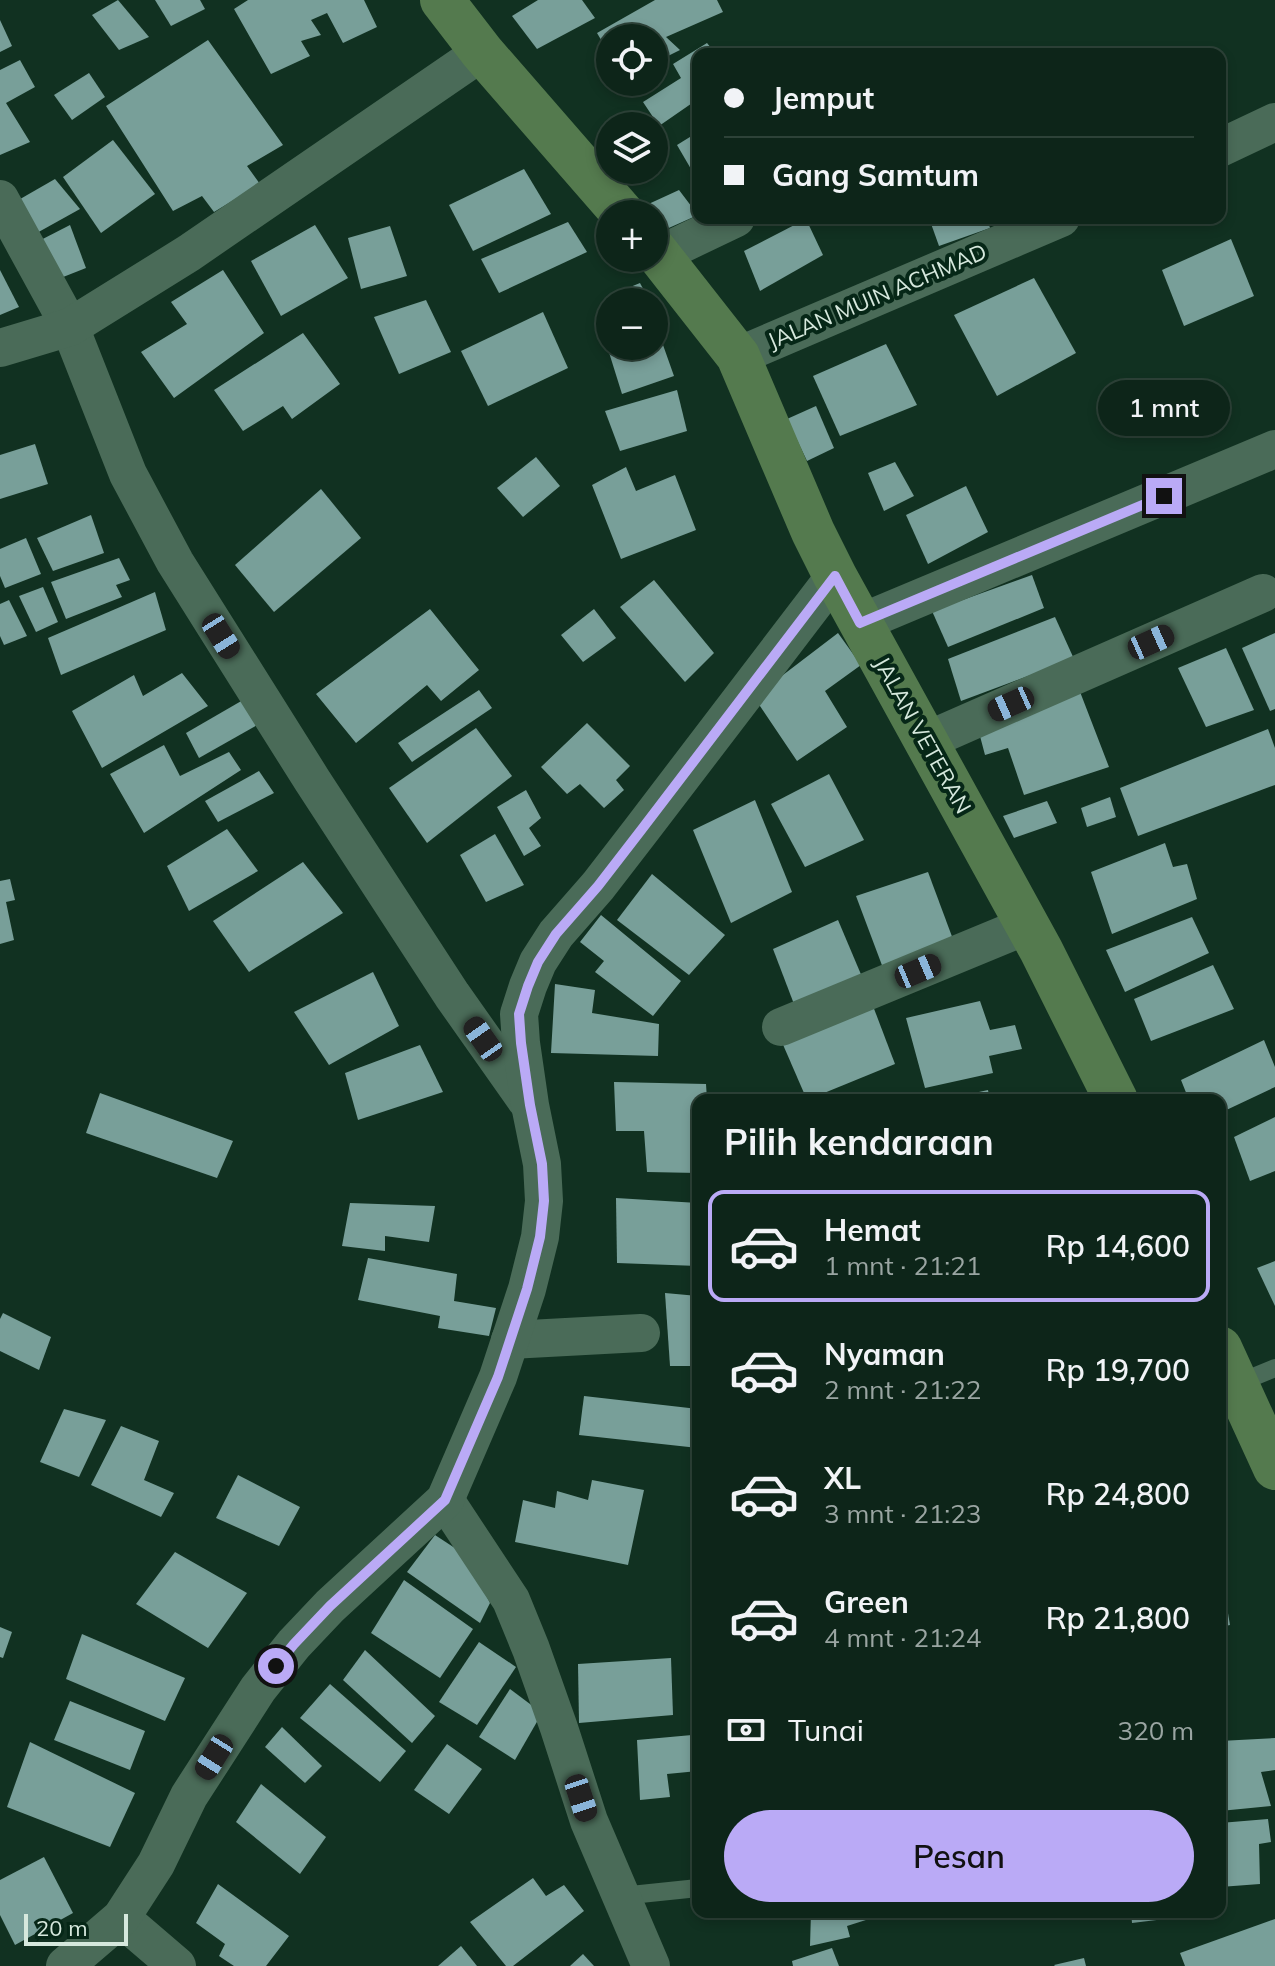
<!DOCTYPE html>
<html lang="id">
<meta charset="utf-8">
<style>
:root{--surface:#0d2519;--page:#162d22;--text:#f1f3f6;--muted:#9aa5a2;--line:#2d4238;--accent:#baaaf6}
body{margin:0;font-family:Mulish,sans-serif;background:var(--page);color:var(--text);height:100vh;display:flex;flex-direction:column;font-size:30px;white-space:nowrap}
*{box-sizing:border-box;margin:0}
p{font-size:26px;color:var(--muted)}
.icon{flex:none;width:44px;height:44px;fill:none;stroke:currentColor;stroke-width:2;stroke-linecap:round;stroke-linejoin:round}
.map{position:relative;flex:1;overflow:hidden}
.panel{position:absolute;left:692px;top:1094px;width:534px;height:824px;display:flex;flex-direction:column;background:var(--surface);border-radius:16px;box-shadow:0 4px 12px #0003,0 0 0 2px var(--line)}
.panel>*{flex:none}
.hud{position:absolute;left:692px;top:48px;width:534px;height:176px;border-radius:16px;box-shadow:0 4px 12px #0003,0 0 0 2px var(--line);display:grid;align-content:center;height:176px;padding:0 32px;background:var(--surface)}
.fabs{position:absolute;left:596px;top:24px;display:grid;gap:16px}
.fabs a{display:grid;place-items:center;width:72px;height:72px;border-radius:50%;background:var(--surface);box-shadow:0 4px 12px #0003,0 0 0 2px var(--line);font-size:40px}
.scale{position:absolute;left:24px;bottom:20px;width:104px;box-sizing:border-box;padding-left:8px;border:4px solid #d6e8dd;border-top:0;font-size:22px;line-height:28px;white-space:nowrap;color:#d6e8dd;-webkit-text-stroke:6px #062717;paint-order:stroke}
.end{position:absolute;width:36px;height:36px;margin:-18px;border:10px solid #baaaf6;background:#111;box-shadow:0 0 0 4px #111}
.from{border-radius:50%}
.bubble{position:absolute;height:56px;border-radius:28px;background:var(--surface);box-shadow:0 4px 12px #0003,0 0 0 2px var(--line);font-size:26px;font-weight:600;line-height:56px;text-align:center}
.car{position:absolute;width:24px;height:48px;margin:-24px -12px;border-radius:10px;box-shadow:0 0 6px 2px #0007;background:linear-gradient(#222 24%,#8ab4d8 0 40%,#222 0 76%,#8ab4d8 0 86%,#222 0)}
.hud b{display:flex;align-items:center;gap:28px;height:76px;font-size:30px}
.hud b+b{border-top:2px solid var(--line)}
.hud i{width:20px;height:20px;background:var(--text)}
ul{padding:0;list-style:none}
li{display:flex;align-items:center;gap:24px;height:112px;margin:0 16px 12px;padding:0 16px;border:4px solid transparent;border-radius:16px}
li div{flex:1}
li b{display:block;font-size:30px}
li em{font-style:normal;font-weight:600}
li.on{border-color:var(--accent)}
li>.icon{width:72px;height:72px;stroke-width:1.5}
h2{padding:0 32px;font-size:36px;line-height:96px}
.pay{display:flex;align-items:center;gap:20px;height:88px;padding:0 32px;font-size:30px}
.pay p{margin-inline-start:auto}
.primary-button{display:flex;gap:16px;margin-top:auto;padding:16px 32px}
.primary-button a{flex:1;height:92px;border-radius:48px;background:var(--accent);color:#111;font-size:32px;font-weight:600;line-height:92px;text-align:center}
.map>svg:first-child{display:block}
.building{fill:#789f99}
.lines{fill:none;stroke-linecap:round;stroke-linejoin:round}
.lane{stroke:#4a6b58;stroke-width:18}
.street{stroke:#4a6b58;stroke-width:38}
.secondary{stroke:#547a4e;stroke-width:44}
.route{stroke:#baaaf6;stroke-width:10}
.labels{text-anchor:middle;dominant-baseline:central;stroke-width:8;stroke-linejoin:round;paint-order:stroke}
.street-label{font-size:22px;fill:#d6e8dd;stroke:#062717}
</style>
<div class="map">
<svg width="1275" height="1966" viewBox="0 0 1275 1966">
<rect width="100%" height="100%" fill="#113121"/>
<g class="building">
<path d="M118 0 149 37 119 50 92 15Z"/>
<path d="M155 0H200L205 9 171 26Z"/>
<path d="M248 0H364L377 27 343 43 327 13 311 20 321 35 301 41 310 56 271 74 234 9Z"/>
<path d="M538 0H582L595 18 537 49 512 16Z"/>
<path d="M655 0H717L723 12 666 37 680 50 654 63V38H610V55L597 33Z"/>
<path d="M0 20 12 46 0 52Z"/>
<path d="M208 40 283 145 247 166 260 184 214 212 202 196 173 211 106 106Z"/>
<path d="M707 43 716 54H698V99L659 126 643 102 681 78 673 64Z"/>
<path d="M20 60 35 87 6 103 30 142 0 155V70Z"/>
<path d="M89 73 105 97 72 120 54 95Z"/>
<path d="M698 132V181L677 145Z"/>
<path d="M113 140 155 194 101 233 63 177Z"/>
<path d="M524 169 551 214 473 251 449 205Z"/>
<path d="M55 179 80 209 26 239 8 206Z"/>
<path d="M679 190 698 215 662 231 654 221V214H648L642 207Z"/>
<path d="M929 218H987L990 228 939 246Z"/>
<path d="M806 219 823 255 760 291 744 251Z"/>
<path d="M568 222 587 252 499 293 481 259Z"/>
<path d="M70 225 86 268 53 281 33 244Z"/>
<path d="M315 225 348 278 281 316 251 261Z"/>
<path d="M390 226 407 276 361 289 348 238Z"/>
<path d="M1231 239 1254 296 1184 326 1162 270Z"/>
<path d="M0 270 19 307 0 315Z"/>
<path d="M223 270 264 333 174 398 141 352 187 324 171 302Z"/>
<path d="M1034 278 1076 353 997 396 954 315Z"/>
<path d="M640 283 649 300 643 302H608L606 297Z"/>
<path d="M426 300 451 352 399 374 374 317Z"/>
<path d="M543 312 568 368 488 406 461 351Z"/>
<path d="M657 328 674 376 622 394 607 346H654V329Z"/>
<path d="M303 333 340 384 292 419 283 406 243 431 214 390Z"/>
<path d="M886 344 917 405 840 436 813 376Z"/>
<path d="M677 390 687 431 620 451 605 411Z"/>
<path d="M816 406 834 448 807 461 787 419Z"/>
<path d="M35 444 48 484 0 499V455Z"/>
<path d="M536 457 560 486 523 517 497 488Z"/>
<path d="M895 462 914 496 884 511 868 473Z"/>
<path d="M626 467 636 491 675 475 696 530 621 559 592 485Z"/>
<path d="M966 486 988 532 928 564 906 515Z"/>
<path d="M321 489 361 538 274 612 235 565Z"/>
<path d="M91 515 104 553 53 571 37 538Z"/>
<path d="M26 538 41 574 5 588 0 576V549Z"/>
<path d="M119 558 130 580 116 585 122 597 66 619 51 582Z"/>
<path d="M1032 575 1044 608 948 647 932 611Z"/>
<path d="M654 580 714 653 685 682 620 607Z"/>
<path d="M43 587 58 622 36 632 19 596Z"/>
<path d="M155 592 166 630 61 675 48 638Z"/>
<path d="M9 600 27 636 4 645 0 636V604Z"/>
<path d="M430 609 479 670 441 701 427 685 356 743 316 694Z"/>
<path d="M594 609 616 638 583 662 561 635Z"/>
<path d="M1055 617 1074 659 961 701 948 659Z"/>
<path d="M838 633 861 665 825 691 847 727 797 761 754 697Z"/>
<path d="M1275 633V709L1270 711 1242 648Z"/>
<path d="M1226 648 1254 710 1206 727 1178 668Z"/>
<path d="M182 673 208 706 102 768 72 711 134 675 143 696Z"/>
<path d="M1077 684 1109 767 1024 795 1008 748 985 755 976 721Z"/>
<path d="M479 690 492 708 412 762 398 743Z"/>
<path d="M243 700 259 724 199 758 186 733Z"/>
<path d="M587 723 630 766 616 780 624 790 604 808 580 784 567 794 541 767Z"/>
<path d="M476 728 512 776 427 843 389 788Z"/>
<path d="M1268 729 1275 748V785L1138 836 1120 788Z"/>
<path d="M164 745 180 776 229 752 241 770 144 833 110 774Z"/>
<path d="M259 771 274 793 218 822 205 801Z"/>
<path d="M829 774 864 840 805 867 771 804Z"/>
<path d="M526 790 541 818 529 828 541 846 524 856 497 807Z"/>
<path d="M1110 797 1116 817 1087 827 1081 808Z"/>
<path d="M755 800 792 892 731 923 693 830Z"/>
<path d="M1047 801 1057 823 1014 838 1003 816Z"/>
<path d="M227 829 258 871 189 911 167 866Z"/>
<path d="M495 834 524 885 486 902 460 855Z"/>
<path d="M1165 843 1173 867 1187 864 1197 899 1112 934 1091 872Z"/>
<path d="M303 862 343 913 249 972 213 921Z"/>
<path d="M928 872 957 950 886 976 856 896Z"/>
<path d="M652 874 725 935 689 975 617 920Z"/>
<path d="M10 879 15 900 6 902 14 940 0 944V881Z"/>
<path d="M601 915 681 981 653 1016 595 972 604 961 580 942Z"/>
<path d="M1192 917 1209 953 1125 992 1106 950Z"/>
<path d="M838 920 868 991 797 1012 773 949Z"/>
<path d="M1213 965 1234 1009 1151 1041 1134 999Z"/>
<path d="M373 972 399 1026 329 1065 294 1012Z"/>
<path d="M555 984 595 990 592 1013 659 1024 658 1056 551 1053Z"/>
<path d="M980 1001 990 1030 1015 1025 1022 1049 989 1056 993 1073 925 1088 906 1018Z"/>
<path d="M873 1006 895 1064 807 1100 781 1040Z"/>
<path d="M1264 1040 1275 1067V1087L1220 1113V1100H1189L1181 1080Z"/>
<path d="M420 1045 443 1092 358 1120 345 1073Z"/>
<path d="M614 1082 706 1084 707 1100H698V1173L647 1172 644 1131H616Z"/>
<path d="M988 1090 990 1100H947V1099Z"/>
<path d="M100 1093 233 1141 217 1178 86 1133Z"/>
<path d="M1275 1117V1171L1250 1181 1234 1137Z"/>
<path d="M616 1198 698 1203V1266L617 1263Z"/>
<path d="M350 1203 435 1206 429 1242 385 1236V1251L342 1246Z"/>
<path d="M368 1258 457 1274 454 1301 496 1308 489 1336 438 1328 440 1316 358 1300Z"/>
<path d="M1275 1261V1306L1257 1268Z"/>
<path d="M665 1293 698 1296V1366H670Z"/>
<path d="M3 1313 51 1337 39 1370 0 1351V1319Z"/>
<path d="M584 1396 698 1409V1448L579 1435Z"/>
<path d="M64 1409 106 1420 79 1477 40 1462Z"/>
<path d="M121 1426 159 1441 144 1480 174 1493 161 1517 91 1485Z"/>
<path d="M238 1475 300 1507 279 1546 216 1518Z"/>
<path d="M592 1480 644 1490 628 1565 515 1542 523 1500 555 1508 557 1491 588 1500Z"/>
<path d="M435 1535 467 1556 490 1603 480 1623 407 1572Z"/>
<path d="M175 1552 247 1593 208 1648 136 1604Z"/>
<path d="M1220 1578H1222L1230 1625 1220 1627Z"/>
<path d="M404 1580 473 1629 440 1678 371 1633Z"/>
<path d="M0 1627 12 1632 3 1658 0 1657Z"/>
<path d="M82 1634 185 1678 165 1721 66 1679Z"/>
<path d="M479 1642 516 1667 477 1725 439 1702Z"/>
<path d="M365 1650 435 1716 412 1743 343 1680Z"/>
<path d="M671 1658 673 1715 579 1723 578 1664Z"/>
<path d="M330 1684 406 1751 380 1782 300 1718Z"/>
<path d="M510 1689 542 1713 515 1760 479 1737Z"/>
<path d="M70 1701 145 1731 130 1770 54 1740Z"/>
<path d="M282 1727 322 1766 305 1783 265 1747Z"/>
<path d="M692 1735 698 1760V1771L667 1774 670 1797 640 1800 637 1740Z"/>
<path d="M1275 1738V1770L1261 1772 1271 1806 1220 1811V1741Z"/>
<path d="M30 1742 135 1793 110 1847 7 1807Z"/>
<path d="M447 1744 482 1769 449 1814 414 1790Z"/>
<path d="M261 1784 326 1837 300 1874 236 1822Z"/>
<path d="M1268 1819 1271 1842 1259 1844 1260 1884 1220 1887V1823Z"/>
<path d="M44 1857 73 1913 15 1945 0 1915V1880Z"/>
<path d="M533 1878 546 1896 564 1885 584 1911 513 1966H506L470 1922Z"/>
<path d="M218 1884 289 1936 266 1966H234L219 1956 225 1944 196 1923Z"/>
<path d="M811 1912H888V1913L847 1926 850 1937 810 1946Z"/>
<path d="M1131 1912H1206V1914L1132 1923Z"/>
<path d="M1275 1919V1966H1185L1180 1953Z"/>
<path d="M461 1946 477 1966H438Z"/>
<path d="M832 1948 839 1966H793L792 1961Z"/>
<path d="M583 1954 594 1966H570Z"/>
<path d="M1084 1958 1086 1966H1055L1054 1965Z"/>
</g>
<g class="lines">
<g class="lane">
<path d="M1236 1384 1275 1368"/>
<path d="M621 1896 698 1888"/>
</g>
<g class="street">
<path d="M1220 148 1275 122"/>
<path d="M0 199 70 327 128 474 175 562 312 780 452 995 526 1100"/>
<path d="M659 255 736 218"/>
<path d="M0 348 70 327 189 253 482 52"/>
<path d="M738 356 1061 218"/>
<path d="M860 623 1275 449"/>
<path d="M926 741 1263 593"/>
<path d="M781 1027 1028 925"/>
<path d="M510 1340 641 1333"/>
<path d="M445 1500 511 1600 531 1649 559 1728 589 1821 651 1966"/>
<path d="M121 1918 177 1966"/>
<path d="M65 1966 121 1918 156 1864 189 1796 258 1689 294 1644 330 1606 445 1500 498 1377 527 1289 540 1237 544 1201 542 1164 530 1105 521 1043 519 1014 528 986 538 962 556 934 598 886 642 829 835 576"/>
</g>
<g class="secondary">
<path d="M442 0 482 52 623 214"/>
<path d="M654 249 738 356 813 532 835 576 1041 950 1116 1100"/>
<path d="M1220 1348 1275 1468"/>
</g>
</g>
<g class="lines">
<path class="route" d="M276 1666 294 1644 330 1606 445 1500 498 1377 527 1289 540 1237 544 1201 542 1164 530 1105 521 1043 519 1014 528 986 538 962 556 934 598 886 642 829 835 576 860 623 1164 496"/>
</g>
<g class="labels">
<g class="street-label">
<text transform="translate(877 296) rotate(-23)">JALAN MUIN ACHMAD</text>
<text transform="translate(923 735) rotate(61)">JALAN VETERAN</text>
</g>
</g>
</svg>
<div class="fabs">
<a><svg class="icon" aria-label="locate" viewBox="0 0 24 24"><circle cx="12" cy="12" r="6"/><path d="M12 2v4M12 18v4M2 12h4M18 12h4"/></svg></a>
<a><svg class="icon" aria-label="layers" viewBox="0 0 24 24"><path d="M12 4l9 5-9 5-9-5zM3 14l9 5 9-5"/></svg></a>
<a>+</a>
<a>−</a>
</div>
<div class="scale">20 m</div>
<i class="end from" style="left:276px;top:1666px"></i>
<i class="end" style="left:1164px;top:496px"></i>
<div class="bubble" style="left:1098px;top:380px;width:132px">1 mnt</div>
<i class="car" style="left:221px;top:636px;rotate:148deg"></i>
<i class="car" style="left:1151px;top:642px;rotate:66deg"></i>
<i class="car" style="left:1011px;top:704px;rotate:246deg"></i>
<i class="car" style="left:918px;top:971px;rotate:67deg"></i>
<i class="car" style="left:483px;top:1039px;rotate:325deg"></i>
<i class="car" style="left:214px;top:1757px;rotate:212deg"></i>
<i class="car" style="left:581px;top:1798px;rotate:162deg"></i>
<div class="hud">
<b><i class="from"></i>Jemput</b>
<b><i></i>Gang Samtum</b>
</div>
<section class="panel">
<h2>Pilih kendaraan</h2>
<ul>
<li class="on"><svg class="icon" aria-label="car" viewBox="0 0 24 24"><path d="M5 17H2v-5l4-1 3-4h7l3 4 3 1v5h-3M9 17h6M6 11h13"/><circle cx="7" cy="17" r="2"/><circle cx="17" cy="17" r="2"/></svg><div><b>Hemat</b><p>1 mnt · 21:21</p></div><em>Rp 14,600</em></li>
<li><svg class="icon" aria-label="car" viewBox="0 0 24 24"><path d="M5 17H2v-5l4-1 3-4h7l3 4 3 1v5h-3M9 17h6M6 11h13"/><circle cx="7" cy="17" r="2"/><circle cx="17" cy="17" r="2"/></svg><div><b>Nyaman</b><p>2 mnt · 21:22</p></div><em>Rp 19,700</em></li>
<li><svg class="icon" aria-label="car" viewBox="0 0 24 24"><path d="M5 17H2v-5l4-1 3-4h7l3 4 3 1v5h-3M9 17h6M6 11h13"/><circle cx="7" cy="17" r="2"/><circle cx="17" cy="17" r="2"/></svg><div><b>XL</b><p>3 mnt · 21:23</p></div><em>Rp 24,800</em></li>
<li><svg class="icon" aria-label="car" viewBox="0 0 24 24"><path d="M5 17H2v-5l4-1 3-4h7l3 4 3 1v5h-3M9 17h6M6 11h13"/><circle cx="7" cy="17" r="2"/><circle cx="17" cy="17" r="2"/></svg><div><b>Green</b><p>4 mnt · 21:24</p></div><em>Rp 21,800</em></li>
</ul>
<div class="pay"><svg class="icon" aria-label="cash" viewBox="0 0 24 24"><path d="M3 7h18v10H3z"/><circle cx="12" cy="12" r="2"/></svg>Tunai<p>320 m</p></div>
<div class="primary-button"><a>Pesan</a></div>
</section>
</div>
